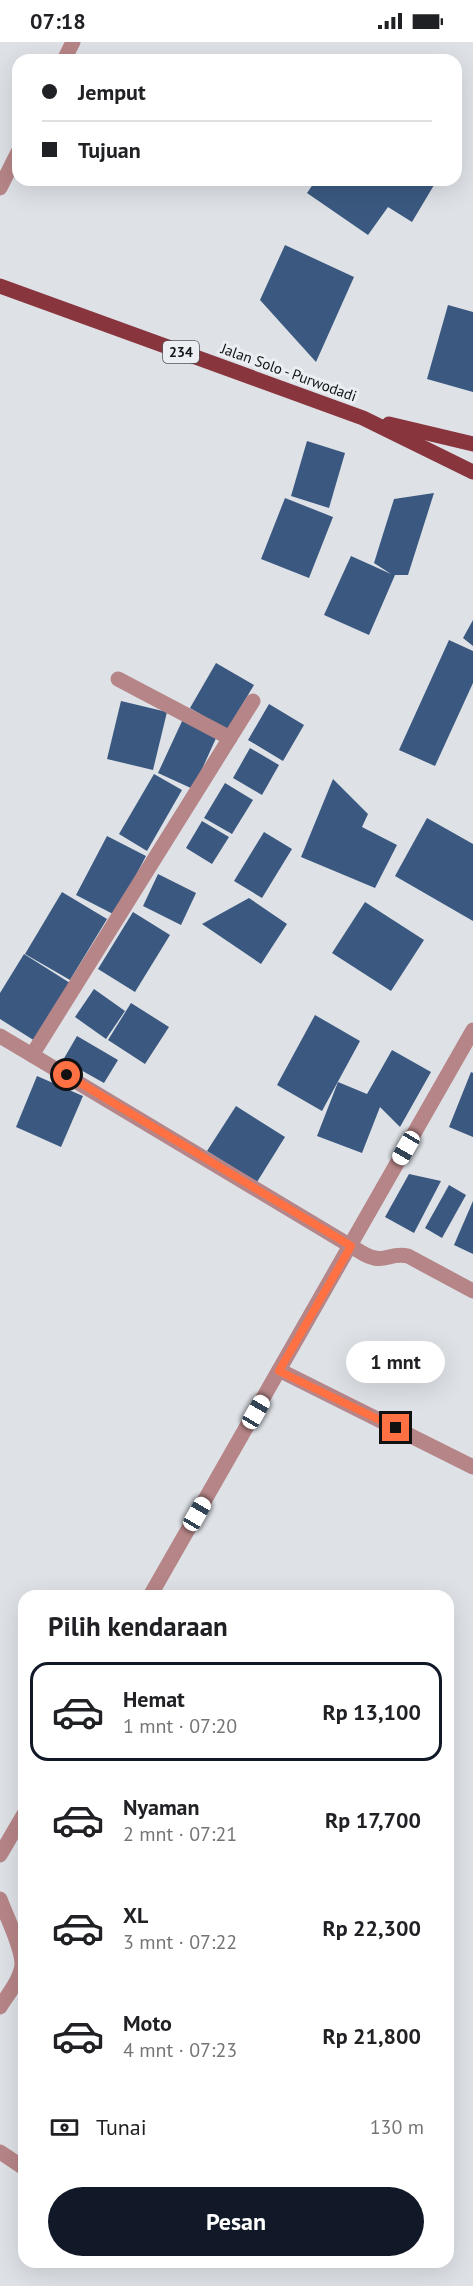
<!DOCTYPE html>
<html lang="id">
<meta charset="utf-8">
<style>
:root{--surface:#fff;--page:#f6f6f6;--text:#202124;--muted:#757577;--line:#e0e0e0;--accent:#111827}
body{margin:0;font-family:"PT Sans",sans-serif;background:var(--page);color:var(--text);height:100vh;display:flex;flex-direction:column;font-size:22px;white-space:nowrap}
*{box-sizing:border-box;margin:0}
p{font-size:20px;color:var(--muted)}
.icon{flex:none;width:33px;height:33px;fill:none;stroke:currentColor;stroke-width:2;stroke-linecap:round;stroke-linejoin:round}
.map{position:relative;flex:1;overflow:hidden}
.drawer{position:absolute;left:18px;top:1548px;width:436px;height:678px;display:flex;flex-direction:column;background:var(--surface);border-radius:18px;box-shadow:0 6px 24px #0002}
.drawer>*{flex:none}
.hud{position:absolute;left:12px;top:12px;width:450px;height:132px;border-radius:18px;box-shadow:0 6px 24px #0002;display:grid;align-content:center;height:132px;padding:0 30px;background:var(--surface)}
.end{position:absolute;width:27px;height:27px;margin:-14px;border:8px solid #ff7043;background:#111;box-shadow:0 0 0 3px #111}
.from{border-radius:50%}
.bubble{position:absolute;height:42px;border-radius:21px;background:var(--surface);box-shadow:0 6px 24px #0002;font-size:20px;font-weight:600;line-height:42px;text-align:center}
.car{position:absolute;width:18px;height:36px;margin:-18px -9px;border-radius:8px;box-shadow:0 0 4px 2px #0007;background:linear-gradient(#fff 24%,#345 0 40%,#fff 0 76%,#345 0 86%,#fff 0)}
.hud b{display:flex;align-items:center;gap:21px;height:57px;font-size:22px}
.hud b+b{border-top:2px solid var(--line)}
.hud i{width:15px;height:15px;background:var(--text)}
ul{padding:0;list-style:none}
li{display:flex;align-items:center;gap:18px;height:99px;margin:0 12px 9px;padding:0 18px;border:3px solid transparent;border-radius:18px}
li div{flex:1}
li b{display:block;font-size:22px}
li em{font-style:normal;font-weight:600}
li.active{border-color:var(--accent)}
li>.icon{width:54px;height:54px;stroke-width:1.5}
h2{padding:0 30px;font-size:27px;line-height:72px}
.pay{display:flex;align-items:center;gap:15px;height:66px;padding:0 30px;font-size:22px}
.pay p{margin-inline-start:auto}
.primary-button{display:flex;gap:12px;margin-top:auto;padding:12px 30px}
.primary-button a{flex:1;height:69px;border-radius:36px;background:var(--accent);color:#fff;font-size:24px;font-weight:600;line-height:69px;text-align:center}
.status{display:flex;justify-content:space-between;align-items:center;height:42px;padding:0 30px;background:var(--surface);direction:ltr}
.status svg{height:16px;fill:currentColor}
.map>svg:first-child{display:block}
.building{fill:#3b5980}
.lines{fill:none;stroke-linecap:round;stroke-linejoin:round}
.minor{stroke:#b68587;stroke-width:15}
.major{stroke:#88353e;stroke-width:15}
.route{stroke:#ff7043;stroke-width:8}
.labels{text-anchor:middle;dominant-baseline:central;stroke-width:6;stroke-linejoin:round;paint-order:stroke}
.shield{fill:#ebeff4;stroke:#535658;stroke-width:1.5}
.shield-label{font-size:14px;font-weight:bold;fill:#121415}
.street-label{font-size:15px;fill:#121415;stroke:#ebeff4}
</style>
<div class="status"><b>07:18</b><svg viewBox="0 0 49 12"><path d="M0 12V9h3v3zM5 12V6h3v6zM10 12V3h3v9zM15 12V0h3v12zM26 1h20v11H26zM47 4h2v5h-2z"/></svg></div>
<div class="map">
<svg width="473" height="2244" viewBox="0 0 473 2244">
<rect width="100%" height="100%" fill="#dee2e7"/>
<g class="building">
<path d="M316 138H437L412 180 388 165 368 193 307 151Z"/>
<path d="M285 203 354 235 316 320 260 258Z"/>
<path d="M448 263 473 270V350L427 337Z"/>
<path d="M307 399 345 411 329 466 291 454Z"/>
<path d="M434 451 408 533H395L369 593 324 573 351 514 391 532 374 521 394 457Z"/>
<path d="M285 456 333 475 309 536 261 517Z"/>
<path d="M473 578V604L463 596Z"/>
<path d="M449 598 473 609V641L435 724 399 708Z"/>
<path d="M216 621 254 643 227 688 190 666Z"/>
<path d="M121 659 167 670 153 728 107 717Z"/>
<path d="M269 662 304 683 283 719 248 698Z"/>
<path d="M183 677 217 694 193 747 158 731Z"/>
<path d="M250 706 279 723 262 753 233 736Z"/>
<path d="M154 732 182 748 147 809 119 792Z"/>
<path d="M333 737 368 772 362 785 397 803 375 846 301 815Z"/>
<path d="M225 741 253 758 232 792 204 776Z"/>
<path d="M427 776 473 802V879L395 834Z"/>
<path d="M202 779 229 795 212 822 186 806Z"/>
<path d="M264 790 292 807 262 856 234 839Z"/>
<path d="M107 794 146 814 115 873 76 853Z"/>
<path d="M158 832 196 851 181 883 143 864Z"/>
<path d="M62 850 107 877 70 938 25 912Z"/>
<path d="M249 856 287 882 261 922 202 882Z"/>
<path d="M365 860 424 898 391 949 332 911Z"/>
<path d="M133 870 170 893 135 950 98 927Z"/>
<path d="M24 912 70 941 35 999 0 977V951Z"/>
<path d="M94 947 125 969 106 997 75 975Z"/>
<path d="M131 961 169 985 145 1022 108 998Z"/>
<path d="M315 973 360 999 322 1069 277 1043Z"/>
<path d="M77 994 118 1018 104 1041 63 1018Z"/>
<path d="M392 1008 431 1030 400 1085 380 1065 362 1111 317 1094 338 1040 367 1052Z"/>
<path d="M471 1030 473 1031V1095L449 1085Z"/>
<path d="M37 1034 83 1054 61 1105 16 1085Z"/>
<path d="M236 1064 285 1095 257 1140 207 1109Z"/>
<path d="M409 1132 441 1139 414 1191 385 1175Z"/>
<path d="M449 1143 466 1153 442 1196 425 1186Z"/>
<path d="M473 1159V1212L454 1203Z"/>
</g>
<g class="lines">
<g class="minor">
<path d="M64 18 73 0"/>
<path d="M0 146 18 110"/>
<path d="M118 637 230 696"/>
<path d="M253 659 32 1013 364 1212C385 1223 388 1210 408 1214L473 1249"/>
<path d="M0 994 32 1013"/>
<path d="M279 1328 473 1425"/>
<path d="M150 1554 473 988"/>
<path d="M0 1813 24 1772"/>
<path d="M0 1857C6 1874 22 1904 22 1922 21 1937 8 1952 0 1965"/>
<path d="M0 2110 24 2126"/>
</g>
<g class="major">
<path d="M0 244 363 376 473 430"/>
<path d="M389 382 473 402"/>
</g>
</g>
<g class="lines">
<path class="route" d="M67 1033 351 1204 279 1329 396 1386"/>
</g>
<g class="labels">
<rect class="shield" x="163" y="299" width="36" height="22" rx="4.5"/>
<g class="shield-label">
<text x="181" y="310">234</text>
</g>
<g class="street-label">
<text transform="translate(289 330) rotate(20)">Jalan Solo - Purwodadi</text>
</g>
</g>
</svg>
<i class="end from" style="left:67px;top:1033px"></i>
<i class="end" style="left:396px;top:1386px"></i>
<div class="bubble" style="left:346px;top:1299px;width:99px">1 mnt</div>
<i class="car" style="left:406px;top:1106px;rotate:210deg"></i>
<i class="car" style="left:256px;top:1370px;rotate:30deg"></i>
<i class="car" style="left:197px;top:1472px;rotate:30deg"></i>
<div class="hud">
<b><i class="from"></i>Jemput</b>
<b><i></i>Tujuan</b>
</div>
<section class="drawer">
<h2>Pilih kendaraan</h2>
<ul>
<li class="active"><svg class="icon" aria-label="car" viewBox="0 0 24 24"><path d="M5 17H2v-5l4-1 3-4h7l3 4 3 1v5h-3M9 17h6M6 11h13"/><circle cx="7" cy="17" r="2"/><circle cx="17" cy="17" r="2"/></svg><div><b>Hemat</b><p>1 mnt · 07:20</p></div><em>Rp 13,100</em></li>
<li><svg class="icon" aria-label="car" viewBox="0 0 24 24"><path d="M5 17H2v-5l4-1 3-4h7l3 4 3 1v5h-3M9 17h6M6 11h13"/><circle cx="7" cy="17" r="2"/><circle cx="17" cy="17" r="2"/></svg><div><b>Nyaman</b><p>2 mnt · 07:21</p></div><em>Rp 17,700</em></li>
<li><svg class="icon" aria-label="car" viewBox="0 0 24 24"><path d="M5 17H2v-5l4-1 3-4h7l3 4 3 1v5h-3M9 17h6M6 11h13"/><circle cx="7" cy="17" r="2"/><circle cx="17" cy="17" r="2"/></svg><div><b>XL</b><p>3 mnt · 07:22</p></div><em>Rp 22,300</em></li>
<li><svg class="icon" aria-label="car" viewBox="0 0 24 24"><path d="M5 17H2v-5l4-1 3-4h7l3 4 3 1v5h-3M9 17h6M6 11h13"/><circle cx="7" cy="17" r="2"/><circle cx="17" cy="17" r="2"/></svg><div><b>Moto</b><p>4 mnt · 07:23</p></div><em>Rp 21,800</em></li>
</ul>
<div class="pay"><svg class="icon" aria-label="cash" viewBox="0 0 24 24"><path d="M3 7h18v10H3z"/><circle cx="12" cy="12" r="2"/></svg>Tunai<p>130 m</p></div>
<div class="primary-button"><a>Pesan</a></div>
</section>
</div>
